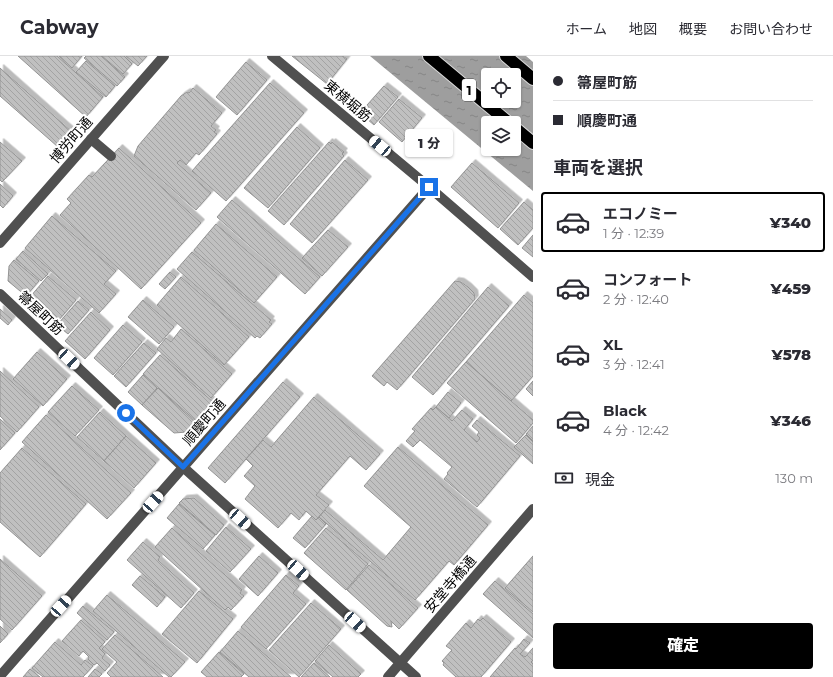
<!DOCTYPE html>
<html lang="ja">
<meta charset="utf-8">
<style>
:root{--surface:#fff;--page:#f7f7f7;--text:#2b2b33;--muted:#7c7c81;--line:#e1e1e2;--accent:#000}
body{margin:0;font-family:Montserrat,"Noto Sans JP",sans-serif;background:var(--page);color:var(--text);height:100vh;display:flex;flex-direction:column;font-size:15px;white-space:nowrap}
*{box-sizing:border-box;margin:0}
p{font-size:13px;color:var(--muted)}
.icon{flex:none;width:22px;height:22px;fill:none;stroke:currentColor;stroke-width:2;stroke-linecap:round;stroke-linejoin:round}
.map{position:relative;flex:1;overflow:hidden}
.panel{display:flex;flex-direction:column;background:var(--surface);width:300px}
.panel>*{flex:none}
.top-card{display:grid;align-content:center;height:88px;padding:0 20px;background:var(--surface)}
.fabs{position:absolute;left:481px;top:12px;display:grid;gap:8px}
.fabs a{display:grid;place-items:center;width:40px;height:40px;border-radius:4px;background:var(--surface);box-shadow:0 1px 3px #0004;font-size:20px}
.end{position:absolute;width:18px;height:18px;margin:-9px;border:5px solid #1a73e8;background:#fff;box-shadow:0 0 0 2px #fff}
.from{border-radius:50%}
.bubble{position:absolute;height:28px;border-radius:4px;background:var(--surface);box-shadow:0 1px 3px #0004;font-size:13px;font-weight:800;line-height:28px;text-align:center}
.car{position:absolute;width:12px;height:24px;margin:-12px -6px;border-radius:5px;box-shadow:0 0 3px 1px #0007;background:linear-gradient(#fff 24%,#345 0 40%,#fff 0 76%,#345 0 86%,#fff 0)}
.top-card b{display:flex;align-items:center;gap:14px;height:38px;font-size:15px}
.top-card b+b{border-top:1px solid var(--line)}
.top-card i{width:10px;height:10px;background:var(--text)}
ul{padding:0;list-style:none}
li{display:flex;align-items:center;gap:12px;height:60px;margin:0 8px 6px;padding:0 12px;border:2px solid transparent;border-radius:4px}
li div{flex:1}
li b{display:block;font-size:15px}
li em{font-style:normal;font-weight:800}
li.selected{border-color:var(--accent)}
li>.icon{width:36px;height:36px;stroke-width:1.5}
h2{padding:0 20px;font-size:18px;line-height:48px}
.pay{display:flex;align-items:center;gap:10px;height:44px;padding:0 20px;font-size:15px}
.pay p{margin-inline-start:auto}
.cta{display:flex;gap:8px;margin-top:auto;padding:8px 20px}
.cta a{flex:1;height:46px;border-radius:4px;background:var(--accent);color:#fff;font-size:16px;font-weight:800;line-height:46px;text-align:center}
header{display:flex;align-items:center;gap:24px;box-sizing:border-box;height:56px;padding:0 20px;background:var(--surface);border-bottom:1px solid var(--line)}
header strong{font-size:19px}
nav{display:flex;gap:22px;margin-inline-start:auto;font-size:14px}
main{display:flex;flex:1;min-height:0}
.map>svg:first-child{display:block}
.water{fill:url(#water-ripples);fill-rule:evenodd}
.building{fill:url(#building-back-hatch);stroke:#949494;filter:url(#shadow)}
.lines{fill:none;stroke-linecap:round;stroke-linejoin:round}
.highway-casing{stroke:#dbdbdb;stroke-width:14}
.minor{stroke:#505050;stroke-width:10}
.highway{stroke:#000;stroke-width:12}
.route{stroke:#1a73e8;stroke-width:5}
.labels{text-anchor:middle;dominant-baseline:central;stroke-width:4;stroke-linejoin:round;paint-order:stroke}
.shield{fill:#fff;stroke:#4c4c4c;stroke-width:1}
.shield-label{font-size:13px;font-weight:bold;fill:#000}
.street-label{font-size:14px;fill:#000;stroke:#fff}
</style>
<header>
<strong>Cabway</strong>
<nav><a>ホーム</a><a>地図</a><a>概要</a><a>お問い合わせ</a></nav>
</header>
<main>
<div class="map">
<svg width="533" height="621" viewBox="0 0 533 621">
<defs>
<pattern id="water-ripples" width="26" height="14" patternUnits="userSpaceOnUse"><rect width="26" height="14" fill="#9e9e9e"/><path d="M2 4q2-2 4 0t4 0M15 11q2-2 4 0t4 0" fill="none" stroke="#868686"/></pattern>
<pattern id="building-back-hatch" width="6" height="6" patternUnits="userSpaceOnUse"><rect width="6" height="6" fill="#c0c0c0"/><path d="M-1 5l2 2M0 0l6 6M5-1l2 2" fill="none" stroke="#a3a3a3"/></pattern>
<filter id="shadow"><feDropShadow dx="3.5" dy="-3.5" stdDeviation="0" flood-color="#0004"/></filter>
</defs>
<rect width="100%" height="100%" fill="#fff"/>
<path class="water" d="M370 0H526L533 6V135ZM488 19H514V45H488ZM488 67H514V93H488Z"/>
<g class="building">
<path d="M18 0H57L103 41 86 61Z"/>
<path d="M59 0H82L72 12Z"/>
<path d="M86 0H101L125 21 117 30 84 2Z"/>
<path d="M102 0H124L132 8 123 18Z"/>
<path d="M126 0H147L138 10Z"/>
<path d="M292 0H343L347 3 327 28Z"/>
<path d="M86 5 115 30 106 41 76 16Z"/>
<path d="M246 6 267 24 237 59 216 41Z"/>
<path d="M0 12 72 76 58 91 0 40Z"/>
<path d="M270 27 304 57 226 145 192 115Z"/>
<path d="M384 30 398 41 374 69 360 57Z"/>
<path d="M193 32 222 57 211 70 216 74 214 76 217 78 199 99 196 97 186 109 180 104 177 107 211 137 196 154 134 100 138 90 181 40 187 36 189 37Z"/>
<path d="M399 43 422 62 402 86 379 66Z"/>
<path d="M297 71 320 92 268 152 244 132Z"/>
<path d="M0 86 22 105 2 126 0 124Z"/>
<path d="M329 86 331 88 332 86 344 96 342 98 344 100 284 169 268 155Z"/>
<path d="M119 92 201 167 141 233 60 159 71 147 67 143 89 119 92 121Z"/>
<path d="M345 104 368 124 312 187 290 168Z"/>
<path d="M472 107 519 147 498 172 451 131Z"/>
<path d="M0 128 13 140 3 152 0 149Z"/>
<path d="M232 144 320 221 305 238 217 161Z"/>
<path d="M524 146 533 154V172L518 189 500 173Z"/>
<path d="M52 160 116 215 104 228 116 238 99 257 25 192Z"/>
<path d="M216 168 277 221 254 247 194 194Z"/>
<path d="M328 174 348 191 322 220 302 202Z"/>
<path d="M533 179V201L522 192Z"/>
<path d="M23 195 48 218 41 225 16 203Z"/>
<path d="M192 196 271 264 269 266 272 268 260 282 257 280 255 282 177 213Z"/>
<path d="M14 204 39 225 26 240 8 225 9 210Z"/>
<path d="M170 216 176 221 165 233 159 228Z"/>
<path d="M48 220 76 244 58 265 30 241Z"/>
<path d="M181 221 249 281 224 309 157 249Z"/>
<path d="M455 225 461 226 468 231 474 237 475 243 397 334 387 326 384 330 372 320Z"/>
<path d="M488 231 509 250 433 339 412 321Z"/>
<path d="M524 239 533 247V320L511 345 466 306Z"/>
<path d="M143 244 174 271 159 288 128 261Z"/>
<path d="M78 245 89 254 68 278 57 269Z"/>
<path d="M0 253 12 264 8 269 0 262Z"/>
<path d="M91 256 110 274 85 303 65 285Z"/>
<path d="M123 269 142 286 113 319 94 302Z"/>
<path d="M181 273 232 318 211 342 157 293 166 282 171 286Z"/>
<path d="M144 287 156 297 126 331 114 320Z"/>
<path d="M37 296 67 323 43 350 13 323Z"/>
<path d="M160 299 214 347 197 366 143 318Z"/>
<path d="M466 306 533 364V367L516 387 447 327Z"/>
<path d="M0 315 39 351 17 376 0 360Z"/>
<path d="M143 319 157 332 142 349 128 336Z"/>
<path d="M533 325V340L526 333Z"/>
<path d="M283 326 300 341 225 427 208 412Z"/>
<path d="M72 330 99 354 75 380 48 356Z"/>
<path d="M158 332 196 367 187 376 174 377 142 349Z"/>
<path d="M448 336 461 347 449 362 436 351Z"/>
<path d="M314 341 380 398 366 414 350 400 316 439 329 449 316 464 306 455 299 464 291 457 278 472 245 443 255 430 244 420 253 410 246 403 263 384 271 391Z"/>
<path d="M436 351 452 365 462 354 473 363 464 374 477 386 480 382 477 379 479 376 472 370 477 364 520 400 477 451 444 423 448 418 447 417 452 411 420 384 413 391 406 385 415 375 412 373 431 352 433 354Z"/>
<path d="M100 356 126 380 104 405 77 381Z"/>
<path d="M46 359 131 437 107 463 22 386Z"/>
<path d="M0 363 15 377 0 394Z"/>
<path d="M533 370V385L526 378Z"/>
<path d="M526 379 533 386V408L514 391Z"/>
<path d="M126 380 156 407 134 432 104 405Z"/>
<path d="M398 391 488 469 454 509 449 505 415 544 319 461 325 454 383 504 411 471 364 430Z"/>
<path d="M22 392 86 448 40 501 0 466V417Z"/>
<path d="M194 442 224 469 216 479 179 447 183 443Z"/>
<path d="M179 448 215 479 203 493 167 462Z"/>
<path d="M312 460 316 464 319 461 326 468 305 492 293 482Z"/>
<path d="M226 471 251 493 230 516 206 495Z"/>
<path d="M172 472 242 534 240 537 244 540 231 554 228 551 225 554 155 491Z"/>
<path d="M326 472 368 508 346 534 304 497Z"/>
<path d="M143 486 160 501 158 504 194 537 181 552 127 504Z"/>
<path d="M259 500 278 517 258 540 239 523Z"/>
<path d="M533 500V556L505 532Z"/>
<path d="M0 503 42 540 12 574 0 563Z"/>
<path d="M369 509 418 552 399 573 391 565 392 571 387 570 347 534Z"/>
<path d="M286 519 299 530 293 537 306 548 266 593 241 571Z"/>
<path d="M140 520 165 541 157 551 132 529Z"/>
<path d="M495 525 533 558V582L483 538Z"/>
<path d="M199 535 233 563 197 607 162 578Z"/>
<path d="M107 539 185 606 171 621H169L93 555Z"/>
<path d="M311 547 341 573 299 621 269 594Z"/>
<path d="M83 550 114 576 107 584 77 557Z"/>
<path d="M483 562 511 586 481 621H456L443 609 444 607 442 605 452 594 446 590 466 567 471 572 478 563 480 565Z"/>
<path d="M81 564 105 586 99 592 105 598 102 602 110 609 105 615 97 607 94 609 88 603 89 601 83 595 79 600 62 585Z"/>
<path d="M0 570 8 578 0 587Z"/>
<path d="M238 575 291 621H249L220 596Z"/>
<path d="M115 579 163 621H111L107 617 117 606 102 593Z"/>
<path d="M524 583 530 587 520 598 525 601 533 592V604L531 606 533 608V621H490L515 592 516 593Z"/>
<path d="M55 586 81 609 85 604 93 610 83 621H43L32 612Z"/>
<path d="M329 589 361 618 358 621H333L315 605Z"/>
<path d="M219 596 244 618 241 621H207L201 616Z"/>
<path d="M314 607 330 621H301Z"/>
<path d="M30 613 40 621H23Z"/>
<path d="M95 613 102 618 99 621H88Z"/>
</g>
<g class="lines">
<defs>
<g id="highway">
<path d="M429 0 509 67"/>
<path d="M506 0 533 23"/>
<path d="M514 71 533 87"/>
</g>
</defs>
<use href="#highway" class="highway-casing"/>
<g class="minor">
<path d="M272 0 429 131 533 221"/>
<path d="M91 83 111 100"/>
<path d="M0 187 164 0"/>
<path d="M0 238 183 411 416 621"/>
<path d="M0 620 429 131"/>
<path d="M388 621 533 453"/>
</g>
<use href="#highway" class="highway"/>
</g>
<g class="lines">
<path class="route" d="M126 357 183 411 429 131"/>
</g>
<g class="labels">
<rect class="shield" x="462" y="23" width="14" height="22" rx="3"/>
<g class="shield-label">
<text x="469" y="34">1</text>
</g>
<g class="street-label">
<text transform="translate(348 45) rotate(40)">東横堀筋</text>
<text transform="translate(71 84) rotate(-49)">博労町通</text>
<text transform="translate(41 257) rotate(43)">箒屋町筋</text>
<text transform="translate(204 366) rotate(-49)">順慶町通</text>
<text transform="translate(450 528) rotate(-49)">安堂寺橋通</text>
</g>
</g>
</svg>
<div class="fabs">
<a><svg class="icon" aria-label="locate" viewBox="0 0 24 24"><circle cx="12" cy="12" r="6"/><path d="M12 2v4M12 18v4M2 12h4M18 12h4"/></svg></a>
<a><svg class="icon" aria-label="layers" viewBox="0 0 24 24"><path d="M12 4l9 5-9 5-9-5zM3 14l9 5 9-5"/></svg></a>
</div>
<i class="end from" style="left:126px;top:357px"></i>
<i class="end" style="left:429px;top:131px"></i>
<div class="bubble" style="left:405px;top:73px;width:48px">1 分</div>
<i class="car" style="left:380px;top:90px;rotate:310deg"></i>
<i class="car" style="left:69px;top:303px;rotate:133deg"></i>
<i class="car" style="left:153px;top:446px;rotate:42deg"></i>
<i class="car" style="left:240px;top:463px;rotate:132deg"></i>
<i class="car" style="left:298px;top:514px;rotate:132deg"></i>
<i class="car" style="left:61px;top:550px;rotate:42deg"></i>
<i class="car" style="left:355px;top:566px;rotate:132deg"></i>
</div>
<section class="panel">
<div class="top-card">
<b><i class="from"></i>箒屋町筋</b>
<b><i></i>順慶町通</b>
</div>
<h2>車両を選択</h2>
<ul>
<li class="selected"><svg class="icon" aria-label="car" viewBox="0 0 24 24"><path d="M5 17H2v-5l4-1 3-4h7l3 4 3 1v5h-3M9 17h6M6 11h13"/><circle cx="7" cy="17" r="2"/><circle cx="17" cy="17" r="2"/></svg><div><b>エコノミー</b><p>1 分 · 12:39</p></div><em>¥340</em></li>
<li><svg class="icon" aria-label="car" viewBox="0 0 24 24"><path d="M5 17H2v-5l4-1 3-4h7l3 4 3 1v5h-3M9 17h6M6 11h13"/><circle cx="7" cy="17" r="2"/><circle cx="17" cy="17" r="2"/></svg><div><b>コンフォート</b><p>2 分 · 12:40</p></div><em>¥459</em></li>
<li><svg class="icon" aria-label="car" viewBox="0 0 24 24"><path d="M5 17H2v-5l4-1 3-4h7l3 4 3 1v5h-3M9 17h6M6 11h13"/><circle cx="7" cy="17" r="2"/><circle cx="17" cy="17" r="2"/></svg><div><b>XL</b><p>3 分 · 12:41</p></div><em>¥578</em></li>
<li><svg class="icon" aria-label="car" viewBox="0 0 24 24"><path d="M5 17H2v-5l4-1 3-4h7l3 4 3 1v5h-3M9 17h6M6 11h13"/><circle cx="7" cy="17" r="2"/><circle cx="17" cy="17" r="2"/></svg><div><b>Black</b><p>4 分 · 12:42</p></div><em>¥346</em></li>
</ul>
<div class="pay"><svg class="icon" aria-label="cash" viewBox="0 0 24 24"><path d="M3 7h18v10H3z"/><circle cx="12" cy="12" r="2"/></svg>現金<p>130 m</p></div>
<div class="cta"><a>確定</a></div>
</section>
</main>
